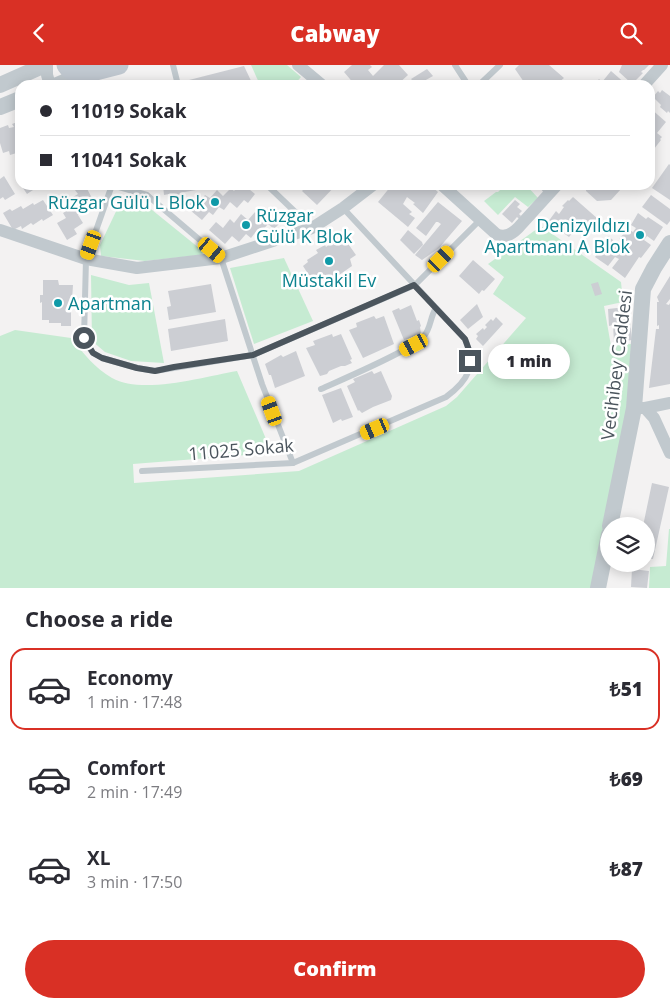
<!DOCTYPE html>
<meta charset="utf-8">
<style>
:root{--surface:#fff;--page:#f2f2f3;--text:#2b2b33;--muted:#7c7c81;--line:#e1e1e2;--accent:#d93025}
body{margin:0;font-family:"Open Sans",sans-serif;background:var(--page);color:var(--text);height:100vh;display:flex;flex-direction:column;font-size:19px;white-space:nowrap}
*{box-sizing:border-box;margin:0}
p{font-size:16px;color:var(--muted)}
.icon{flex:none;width:28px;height:28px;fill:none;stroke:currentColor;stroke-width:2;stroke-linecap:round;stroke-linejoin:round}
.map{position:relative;height:523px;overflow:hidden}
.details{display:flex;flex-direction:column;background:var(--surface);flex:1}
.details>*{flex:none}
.hud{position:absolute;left:15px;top:15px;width:640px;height:110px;border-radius:15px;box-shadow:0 2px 12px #0003;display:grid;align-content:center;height:110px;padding:0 25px;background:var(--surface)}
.controls{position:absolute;left:600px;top:452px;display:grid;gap:10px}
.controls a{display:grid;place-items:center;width:55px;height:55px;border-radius:50%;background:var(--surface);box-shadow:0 2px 12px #0003;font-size:25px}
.end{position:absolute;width:22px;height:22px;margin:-11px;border:6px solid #4b555d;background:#fff;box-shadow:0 0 0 2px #fff}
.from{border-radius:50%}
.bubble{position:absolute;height:35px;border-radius:18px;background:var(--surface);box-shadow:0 2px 12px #0003;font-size:16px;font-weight:800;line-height:35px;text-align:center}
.car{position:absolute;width:15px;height:30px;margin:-15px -8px;border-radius:6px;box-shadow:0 0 4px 1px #0007;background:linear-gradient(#f5c518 24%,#345 0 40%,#f5c518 0 76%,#345 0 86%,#f5c518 0)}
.hud b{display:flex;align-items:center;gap:18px;height:48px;font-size:19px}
.hud b+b{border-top:1px solid var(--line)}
.hud i{width:12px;height:12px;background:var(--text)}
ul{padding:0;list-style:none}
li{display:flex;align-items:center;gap:15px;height:82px;margin:0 10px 8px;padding:0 15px;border:2px solid transparent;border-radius:15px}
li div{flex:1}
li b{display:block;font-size:19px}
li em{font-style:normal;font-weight:800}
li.selected{border-color:var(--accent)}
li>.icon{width:45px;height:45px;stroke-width:1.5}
h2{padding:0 25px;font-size:22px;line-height:60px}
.primary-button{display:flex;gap:10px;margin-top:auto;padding:10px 25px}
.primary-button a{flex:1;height:58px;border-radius:30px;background:var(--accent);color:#fff;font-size:20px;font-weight:800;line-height:58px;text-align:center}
header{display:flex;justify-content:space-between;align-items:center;height:65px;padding:0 25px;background:var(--accent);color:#fff;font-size:22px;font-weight:800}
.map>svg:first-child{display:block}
.green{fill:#c6ebd2}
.building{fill:#ccced3}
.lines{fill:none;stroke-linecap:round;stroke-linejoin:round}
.service{stroke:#c1c9ce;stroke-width:6}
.minor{stroke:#c1c9ce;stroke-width:12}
.tertiary{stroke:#c1c9ce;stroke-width:16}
.secondary{stroke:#c0c8d0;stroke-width:19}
.route{stroke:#4b555d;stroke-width:6}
.culture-dot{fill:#0f9aa8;stroke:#fff;stroke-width:2}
.labels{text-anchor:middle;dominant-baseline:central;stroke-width:5;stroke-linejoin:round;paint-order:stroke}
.culture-label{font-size:18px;fill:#0d838f;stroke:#fff;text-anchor:end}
.street-label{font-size:18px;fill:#4b555d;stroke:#fff}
</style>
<header><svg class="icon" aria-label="back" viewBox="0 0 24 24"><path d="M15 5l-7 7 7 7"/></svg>Cabway<svg class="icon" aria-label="search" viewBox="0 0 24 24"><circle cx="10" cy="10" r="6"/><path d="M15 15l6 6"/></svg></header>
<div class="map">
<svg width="670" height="523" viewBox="0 0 670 523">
<rect width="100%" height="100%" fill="#f3f2f2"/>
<g class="green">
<path d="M251 0H287L301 12 294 20H260Z"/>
<path d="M505 120H526L538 133 528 142 515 132 498 150 484 136 496 127H498Z"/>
<path d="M129 132H136L204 187 201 190 145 196 101 191 100 180 121 136Z"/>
<path d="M541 161 621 217 623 237 604 241 611 281 631 279 629 342 595 523H0V271L15 265 71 273C83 288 95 303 112 313 142 330 203 312 237 306L272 388 133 399 134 418 299 406 446 341 457 332 526 253 493 229 504 212 488 199Z"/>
<path d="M284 193 313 256 254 279 230 203Z"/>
<path d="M91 210 129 220 149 218 164 298 131 296 105 287 92 276Z"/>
<path d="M669 464H670V523H649L650 502 666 501Z"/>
</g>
<g class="building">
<path d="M352 0H370L372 2 368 5 373 11 384 0H399L408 10 397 20H355L344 7Z"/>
<path d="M519 0H549L564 13 558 18 557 17 553 20H547L544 17 541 20H526L515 4Z"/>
<path d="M622 0H649L644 5H643L641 7 643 8 634 17 633 16 631 18 619 7Z"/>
<path d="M244 1 253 20H190L189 15Z"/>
<path d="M427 4 433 11 417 20 411 14Z"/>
<path d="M611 6 627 20H594L599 14 602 17Z"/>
<path d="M662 25 670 31V48L668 46 667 48 660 42 661 40 653 32 658 26 660 28Z"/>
<path d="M650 43 666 57 657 68 662 72 660 74 661 75 654 84 650 81Z"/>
<path d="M20 56V87L10 90 9 86 3 88 0 78V63L8 60 9 63 14 62 12 59Z"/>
<path d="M669 99 670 100V135L652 123Z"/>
<path d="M4 111 15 129 5 135 3 132 0 134V114Z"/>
<path d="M21 120H52L48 122 47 120 37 125 36 123 27 129Z"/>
<path d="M83 120H85L93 135 84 140 87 145 78 150 83 158 74 164 77 169 67 175 57 158 66 153 63 148 73 142 68 135 78 129 75 125Z"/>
<path d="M163 120H211L207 123 185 127 180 128 181 130 169 131V129L164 130Z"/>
<path d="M239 120H244L255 129 248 138 244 135 237 143 230 137 224 145 219 142 213 150 209 147 202 155 185 141 192 132 199 138 205 130 210 133 217 125 223 131 231 123 234 126Z"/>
<path d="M308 120H336L317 140 302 126Z"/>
<path d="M394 120H430L438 127 423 148 413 139 415 138 407 132 403 139 412 147 409 149 415 153 408 162 378 137 391 121 393 122Z"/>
<path d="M586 120H621V124L611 135 597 136 586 126Z"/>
<path d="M651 130 670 144V156L667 160 642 142Z"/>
<path d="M573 132 598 154 589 166 585 162 576 164 569 172 548 157 556 146 559 149 564 142 562 141 568 135 569 136Z"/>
<path d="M43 135 53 150 43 156 42 154 33 160 31 158 22 164 21 161 13 165 3 148 10 144 12 146 21 141 23 144 33 138 34 140Z"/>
<path d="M515 135 520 139 517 142 522 146 519 149 521 151 519 154 517 152 512 158 502 149Z"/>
<path d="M438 137 462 156 439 183 422 195 415 190 441 159 438 157H436L426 171 416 163Z"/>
<path d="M265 142 282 156 274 164 268 159 261 167 258 164 251 173 246 169 239 177 232 171 225 179 209 165 216 157 223 163 230 154 234 158 241 149 248 155 255 147 258 150Z"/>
<path d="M638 148 646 154 648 152 663 162 654 176 647 171 644 175 651 180 641 193 639 192 625 213 612 203 619 194 615 192 608 201 595 192 597 189 593 186 601 175 604 177 608 171 613 175 612 177 614 178 616 176 625 182 627 180 619 174 628 164 633 167 636 163 631 160Z"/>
<path d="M408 165 422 177 423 180 414 189 400 175Z"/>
<path d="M344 173 356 190 350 194 352 201 326 219 323 215 322 217 320 214 314 218 303 201 308 197 307 195 318 188 316 185 325 180 326 182 337 174 338 176Z"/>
<path d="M473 195 495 214 484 226 482 225 479 229 459 211Z"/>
<path d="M670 211V234L666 239 669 240 670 238V319L649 323 656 264H659V260L657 261V237H659L657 232Z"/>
<path d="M43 215H58L59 220H73L72 235H74V243H71V261H61V258H49V255H42V237L40 238V230H43Z"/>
<path d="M598 217 602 229 595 231 591 219Z"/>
<path d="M211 219 216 247 169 255 167 242 171 241 168 226Z"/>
<path d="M477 239 483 252 468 264 460 255Z"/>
<path d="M411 240 417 256 419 255 421 261 420 262 421 269 404 275 392 246 399 243 400 245Z"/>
<path d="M626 242 625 259 630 258 632 275 614 277 613 260 609 261 608 244Z"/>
<path d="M374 251 376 254 384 251 394 279 363 293 349 265 357 262 356 258Z"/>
<path d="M496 252 503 259 483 281 476 274 478 271 476 269 483 263 484 265 487 262 485 260 491 254 493 256Z"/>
<path d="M225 254 228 276 171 286 168 264Z"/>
<path d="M332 269 333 272 341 269 352 294 350 295 352 298 345 301H341L329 306 327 309 320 311 306 283 315 280 313 276Z"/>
<path d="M296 286 305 311 275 323 271 310H269L265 299 281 290 283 292Z"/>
<path d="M372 306 374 309 381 306 392 331 391 335 373 342 362 348 359 345 358 346 347 321 355 317 353 314Z"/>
<path d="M341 323 353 352 342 356 341 354 333 358 322 330Z"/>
<path d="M652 418 669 422 653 494 646 493V461H643Z"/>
<path d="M632 504 649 506 647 523 631 522Z"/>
</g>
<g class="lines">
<g class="service">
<path d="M173 0 178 20"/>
<path d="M455 0 468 20"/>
<path d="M479 20 500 0"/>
<path d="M112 120 86 194 84 273 86 279 93 288 102 293 137 303 155 306 253 290 415 220 481 154"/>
<path d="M112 120 147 130 221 193 262 319 293 398"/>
<path d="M267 120 312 163"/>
<path d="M542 120 549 130"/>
<path d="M321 324C348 312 376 300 402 286 409 282 419 278 424 271 431 263 430 252 436 243"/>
<path d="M142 406 293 398 446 332C469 315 476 301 465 274L343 143"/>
</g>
<g class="minor">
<path d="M47 0V10L50 20"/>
<path d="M298 0 322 20"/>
<path d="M644 20 662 0"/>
<path d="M442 120 495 168C503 174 511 170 518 163L557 120"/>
<path d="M0 165 86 194 137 203 221 193 312 163 343 143 373 120"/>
<path d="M639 343H645L670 338"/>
<path d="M645 343 654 353 670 388"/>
</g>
<g class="tertiary">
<path d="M0 20 45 0"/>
<path d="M57 20 80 10"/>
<path d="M0 42 20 34"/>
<path d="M610 461 634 343 643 224 654 203 670 178"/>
<path d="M598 523 609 469"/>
</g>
<path class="secondary" d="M66 0 70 5 80 10 119 0"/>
</g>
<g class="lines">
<path class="route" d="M84 273 93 288 102 293 137 303 155 306 174 302 253 290 414 220 465 274 469 285 470 296"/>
</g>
<g class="culture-dot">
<circle cx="215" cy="137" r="5"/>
<circle cx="246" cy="160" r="5"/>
<circle cx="640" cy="170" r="5"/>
<circle cx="329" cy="196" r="5"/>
<circle cx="58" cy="238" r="5"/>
</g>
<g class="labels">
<g class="culture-label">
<text x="205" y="137">Rüzgar Gülü L Blok</text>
<text x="256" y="150" text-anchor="start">Rüzgar<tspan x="256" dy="21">Gülü K Blok</tspan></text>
<text x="630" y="160">Denizyıldızı<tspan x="630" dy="21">Apartmanı A Blok</tspan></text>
<text x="329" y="215" text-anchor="middle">Müstakil Ev</text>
<text x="68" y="238" text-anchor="start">Apartman</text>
</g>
<g class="street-label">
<text transform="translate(616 300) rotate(-83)">Vecihibey Caddesi</text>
<text transform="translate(241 384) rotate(-5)">11025 Sokak</text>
</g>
</g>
</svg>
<div class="controls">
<a><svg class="icon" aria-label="layers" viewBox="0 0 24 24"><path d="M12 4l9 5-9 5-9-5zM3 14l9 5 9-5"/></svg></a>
</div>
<i class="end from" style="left:84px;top:273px"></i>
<i class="end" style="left:470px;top:296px"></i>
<div class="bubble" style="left:488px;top:279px;width:82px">1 min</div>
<i class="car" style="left:91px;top:180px;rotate:200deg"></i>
<i class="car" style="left:212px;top:185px;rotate:130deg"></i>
<i class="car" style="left:441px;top:194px;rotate:45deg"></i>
<i class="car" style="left:414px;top:280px;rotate:242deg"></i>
<i class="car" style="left:272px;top:346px;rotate:340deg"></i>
<i class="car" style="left:375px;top:364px;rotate:247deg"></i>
<div class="hud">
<b><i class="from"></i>11019 Sokak</b>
<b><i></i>11041 Sokak</b>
</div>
</div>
<section class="details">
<h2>Choose a ride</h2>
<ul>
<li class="selected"><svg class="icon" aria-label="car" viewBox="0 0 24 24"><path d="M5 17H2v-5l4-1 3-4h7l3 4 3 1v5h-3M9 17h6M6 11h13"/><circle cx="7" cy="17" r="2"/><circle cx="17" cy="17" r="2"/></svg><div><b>Economy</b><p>1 min · 17:48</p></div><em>₺51</em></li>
<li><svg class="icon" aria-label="car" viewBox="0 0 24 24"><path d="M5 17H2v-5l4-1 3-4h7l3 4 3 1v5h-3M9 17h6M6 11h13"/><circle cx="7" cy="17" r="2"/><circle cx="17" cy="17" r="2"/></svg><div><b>Comfort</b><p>2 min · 17:49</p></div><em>₺69</em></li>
<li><svg class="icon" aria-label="car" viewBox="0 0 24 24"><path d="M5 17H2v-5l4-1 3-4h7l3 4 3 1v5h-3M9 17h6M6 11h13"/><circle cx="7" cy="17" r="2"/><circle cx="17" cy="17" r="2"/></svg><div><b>XL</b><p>3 min · 17:50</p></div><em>₺87</em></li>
</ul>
<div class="primary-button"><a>Confirm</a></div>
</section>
